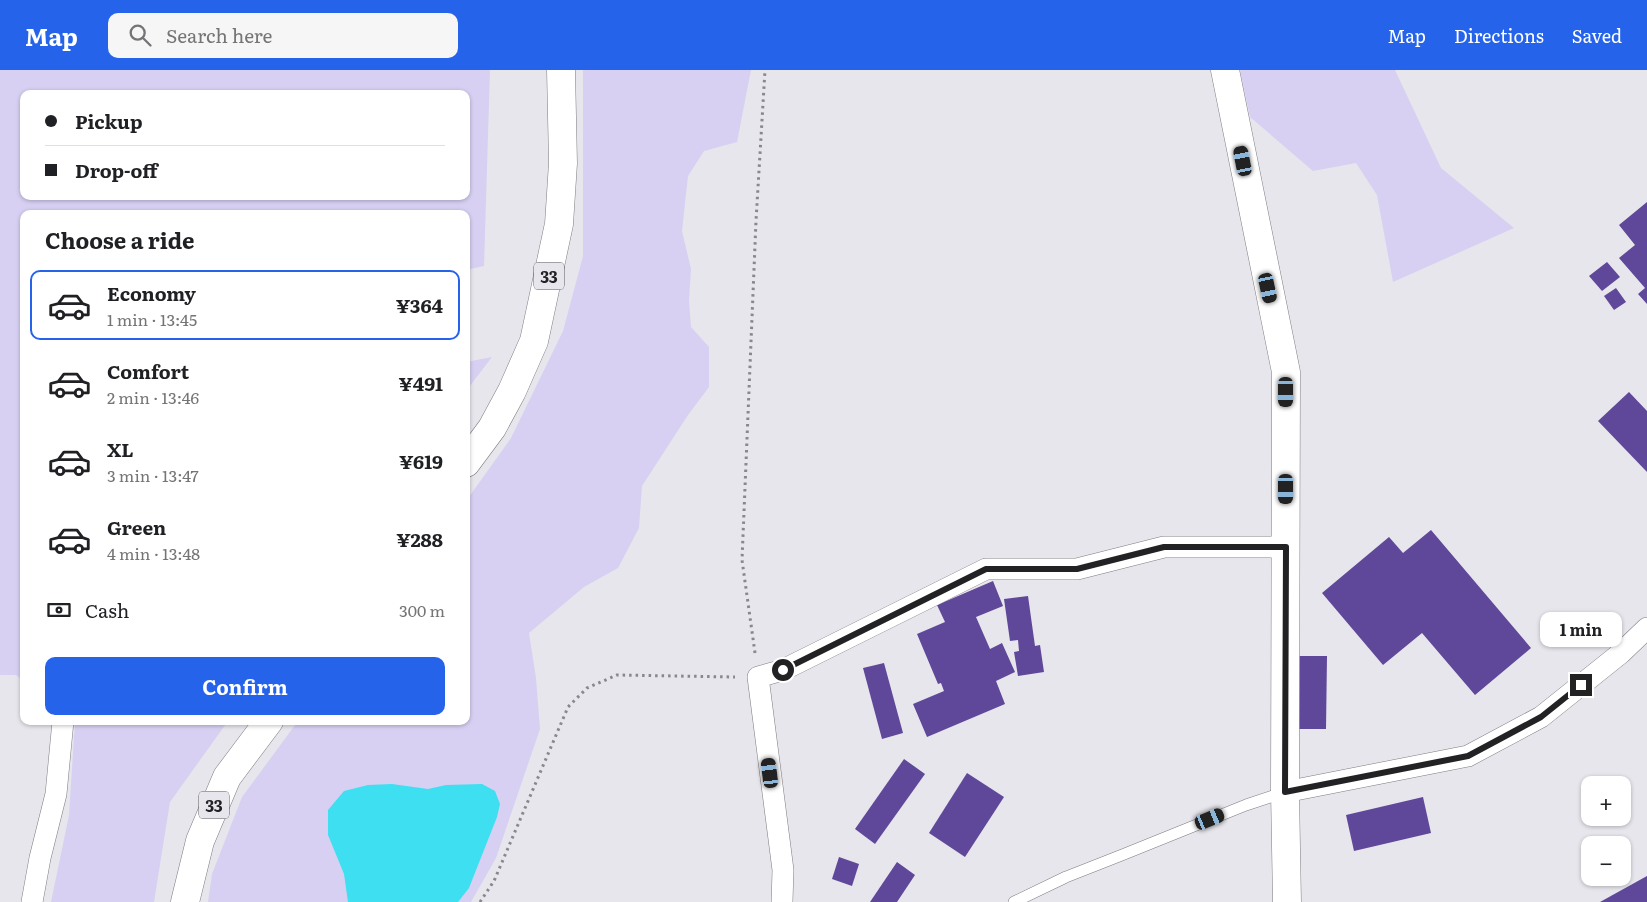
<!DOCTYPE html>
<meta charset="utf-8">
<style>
:root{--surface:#fff;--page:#f6f6f6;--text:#202124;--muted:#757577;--line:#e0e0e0;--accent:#2563eb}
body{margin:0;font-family:Literata,serif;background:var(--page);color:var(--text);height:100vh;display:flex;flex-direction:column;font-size:19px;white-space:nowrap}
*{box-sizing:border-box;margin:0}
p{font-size:16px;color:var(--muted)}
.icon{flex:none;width:28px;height:28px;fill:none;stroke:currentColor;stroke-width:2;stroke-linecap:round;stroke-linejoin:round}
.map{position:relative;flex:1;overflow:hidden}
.side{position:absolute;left:20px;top:140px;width:450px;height:515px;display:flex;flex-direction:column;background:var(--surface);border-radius:10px;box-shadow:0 1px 4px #0004}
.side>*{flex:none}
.top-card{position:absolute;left:20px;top:20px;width:450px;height:110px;border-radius:10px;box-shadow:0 1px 4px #0004;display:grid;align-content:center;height:110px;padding:0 25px;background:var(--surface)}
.buttons{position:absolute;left:1581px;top:706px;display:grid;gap:10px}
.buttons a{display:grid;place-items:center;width:50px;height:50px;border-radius:10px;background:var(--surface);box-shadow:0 1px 4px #0004;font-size:25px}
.end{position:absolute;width:22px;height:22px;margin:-11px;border:6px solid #222123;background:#fff;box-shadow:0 0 0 2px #fff}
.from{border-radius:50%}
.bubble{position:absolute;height:35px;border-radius:10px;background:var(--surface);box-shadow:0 1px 4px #0004;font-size:16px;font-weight:700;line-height:35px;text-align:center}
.car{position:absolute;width:15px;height:30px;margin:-15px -8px;border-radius:6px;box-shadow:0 0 4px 1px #0007;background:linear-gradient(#222 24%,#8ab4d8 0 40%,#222 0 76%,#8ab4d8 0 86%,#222 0)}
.top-card b{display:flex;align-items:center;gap:18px;height:48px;font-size:19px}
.top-card b+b{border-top:1px solid var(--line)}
.top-card i{width:12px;height:12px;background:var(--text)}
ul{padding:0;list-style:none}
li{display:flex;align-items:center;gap:15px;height:70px;margin:0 10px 8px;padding:0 15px;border:2px solid transparent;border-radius:10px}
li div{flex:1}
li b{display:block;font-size:19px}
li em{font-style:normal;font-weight:700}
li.on{border-color:var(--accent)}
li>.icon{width:45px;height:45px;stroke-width:1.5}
h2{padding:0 25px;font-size:22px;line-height:60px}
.pay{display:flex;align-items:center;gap:12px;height:55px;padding:0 25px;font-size:19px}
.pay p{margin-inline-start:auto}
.action{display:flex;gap:10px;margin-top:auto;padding:10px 25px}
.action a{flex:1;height:58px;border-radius:10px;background:var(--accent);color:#fff;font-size:20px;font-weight:700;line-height:58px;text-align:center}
header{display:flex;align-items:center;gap:30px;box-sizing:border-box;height:70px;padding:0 25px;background:var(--accent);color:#fff}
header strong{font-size:24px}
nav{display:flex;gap:28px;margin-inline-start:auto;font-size:18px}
.search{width:350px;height:45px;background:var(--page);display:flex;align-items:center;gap:12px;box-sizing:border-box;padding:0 18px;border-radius:10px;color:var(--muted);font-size:19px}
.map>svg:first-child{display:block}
.green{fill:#d7d0f2;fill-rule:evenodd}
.water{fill:#3ddff0}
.building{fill:#5f479a}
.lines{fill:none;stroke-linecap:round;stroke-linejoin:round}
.lane-casing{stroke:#7d7c81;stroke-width:12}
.street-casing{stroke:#7d7c81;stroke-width:22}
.secondary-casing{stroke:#7d7c81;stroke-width:29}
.primary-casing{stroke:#7d7c81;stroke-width:29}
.path{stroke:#88878b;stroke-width:3;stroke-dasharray:2.5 4;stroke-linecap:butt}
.lane{stroke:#fff;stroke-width:11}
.street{stroke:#fff;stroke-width:21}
.secondary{stroke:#fff;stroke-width:28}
.primary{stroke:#fff;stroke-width:28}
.route{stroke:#222123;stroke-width:6}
.labels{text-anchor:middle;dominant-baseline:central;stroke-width:5;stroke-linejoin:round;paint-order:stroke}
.shield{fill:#e7e6ec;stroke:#5d5c5f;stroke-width:1}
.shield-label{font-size:16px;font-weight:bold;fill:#222123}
</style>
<header>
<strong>Map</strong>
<div class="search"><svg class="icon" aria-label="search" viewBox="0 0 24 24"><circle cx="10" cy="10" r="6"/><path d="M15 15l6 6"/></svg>Search here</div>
<nav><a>Map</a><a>Directions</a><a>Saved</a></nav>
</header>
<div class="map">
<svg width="1647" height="832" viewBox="0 0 1647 832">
<rect width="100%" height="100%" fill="#e7e6ec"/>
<g class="green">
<path d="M0 0H490L484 196 466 200V144H24V611L16 605H0ZM24 24H466V126H24Z"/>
<path d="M583 0H751L737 72 704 81 688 106 682 161 691 199 689 231 691 257 709 277V317L688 345 642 416 639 458 618 498 584 517 529 563 536 608 540 659 496 788 471 832H208L212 804 242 727 298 651H466V431L511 368 563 261 583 186Z"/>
<path d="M1240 0H1395L1441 98 1514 158 1393 212 1377 125 1356 93 1313 101 1250 47Z"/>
<path d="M492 287 466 321V292Z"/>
<path d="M75 651H228L170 732 154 832H51L69 745Z"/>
</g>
<path class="water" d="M392 714 428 719 446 715 482 714 495 721 500 734 497 747 469 818 458 832H348L344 804 328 765V740L344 721 368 715Z"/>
<g class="building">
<path d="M1647 132V234L1638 224 1645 218 1619 188 1635 175 1619 155Z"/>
<path d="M1607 192 1620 207 1602 221 1589 206Z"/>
<path d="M1616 218 1626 232 1614 240 1604 226Z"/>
<path d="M1629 322 1647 341V402L1598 351Z"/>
<path d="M1431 460 1531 578 1475 625 1422 563 1383 595 1322 523 1389 467 1403 483Z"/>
<path d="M993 511 1003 536 976 547 990 579 1002 573 1015 602 996 611 1005 634 927 667 913 634 944 621 941 613 938 614 917 564 945 552 937 535Z"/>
<path d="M1028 526 1035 576 1040 575 1044 602 1018 606 1014 582 1019 581 1018 570 1010 571 1004 529Z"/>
<path d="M1295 586H1327L1326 659H1293Z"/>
<path d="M884 593 903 663 882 669 863 598Z"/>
<path d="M904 689 925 704 875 774 855 759Z"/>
<path d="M967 703 1004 727 965 787 929 763Z"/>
<path d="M1423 727 1431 763 1354 781 1346 745Z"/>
<path d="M839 787 859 794 852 816 832 809Z"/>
<path d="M897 792 915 805 897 832H870Z"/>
<path d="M1647 806V832H1600Z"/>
</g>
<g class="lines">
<defs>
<path id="lane" d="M1014 832 1066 807 1122 785 1246 735 1285 722"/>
<g id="street">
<path d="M1285 722 1468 686 1541 647 1621 583 1647 558"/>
<path d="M32 832 40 788 56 724 63 651"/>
<path d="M782 832 783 800 758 607 783 600 986 499H1077L1164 477H1286"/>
</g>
<path id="secondary" d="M1225 0 1286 302 1285 722 1287 832"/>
<g id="primary">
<path d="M466 393 492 358 512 321 534 271 559 154 563 93 561 0"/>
<path d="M185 832 200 771 227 707 269 651"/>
</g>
</defs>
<use href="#lane" class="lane-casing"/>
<use href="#street" class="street-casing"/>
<use href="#secondary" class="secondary-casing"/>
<use href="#primary" class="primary-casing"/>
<g class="path">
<path d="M755 583 742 490 756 151 765 0"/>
<path d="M480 832 494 811 568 637 587 618 617 605 735 607"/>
</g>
<use href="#lane" class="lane"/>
<use href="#street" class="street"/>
<use href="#secondary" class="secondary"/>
<use href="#primary" class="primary"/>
</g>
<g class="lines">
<path class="route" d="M783 600 986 499H1077L1164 477H1286L1285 722 1468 686 1541 647 1581 615"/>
</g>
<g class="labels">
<g class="shield">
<rect x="534" y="192.5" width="30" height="27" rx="4"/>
<rect x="199" y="721.5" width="30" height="27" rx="4"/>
</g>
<g class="shield-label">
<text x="549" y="206">33</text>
<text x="214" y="735">33</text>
</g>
</g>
</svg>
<div class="buttons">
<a>+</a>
<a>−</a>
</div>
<i class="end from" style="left:783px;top:600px"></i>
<i class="end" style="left:1581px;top:615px"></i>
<div class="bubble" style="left:1540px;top:542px;width:82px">1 min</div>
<i class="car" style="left:1243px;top:91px;rotate:349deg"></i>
<i class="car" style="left:1268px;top:218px;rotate:168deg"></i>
<i class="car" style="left:1286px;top:322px;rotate:180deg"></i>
<i class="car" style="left:1286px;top:419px;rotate:180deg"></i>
<i class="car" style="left:770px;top:703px;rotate:353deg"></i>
<i class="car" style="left:1210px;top:749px;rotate:68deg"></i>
<div class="top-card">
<b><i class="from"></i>Pickup</b>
<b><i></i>Drop-off</b>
</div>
<section class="side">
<h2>Choose a ride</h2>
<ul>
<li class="on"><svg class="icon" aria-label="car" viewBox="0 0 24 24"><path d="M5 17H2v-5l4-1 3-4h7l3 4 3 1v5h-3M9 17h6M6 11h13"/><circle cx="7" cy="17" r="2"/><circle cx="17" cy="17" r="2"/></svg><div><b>Economy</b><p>1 min · 13:45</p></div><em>¥364</em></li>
<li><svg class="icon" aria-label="car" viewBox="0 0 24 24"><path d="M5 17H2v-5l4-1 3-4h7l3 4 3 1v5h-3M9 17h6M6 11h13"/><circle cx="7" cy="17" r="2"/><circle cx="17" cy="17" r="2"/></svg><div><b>Comfort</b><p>2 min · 13:46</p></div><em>¥491</em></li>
<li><svg class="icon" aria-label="car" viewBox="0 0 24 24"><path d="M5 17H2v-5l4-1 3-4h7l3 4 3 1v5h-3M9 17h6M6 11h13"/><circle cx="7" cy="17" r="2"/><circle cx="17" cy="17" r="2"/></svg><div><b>XL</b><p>3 min · 13:47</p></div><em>¥619</em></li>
<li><svg class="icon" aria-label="car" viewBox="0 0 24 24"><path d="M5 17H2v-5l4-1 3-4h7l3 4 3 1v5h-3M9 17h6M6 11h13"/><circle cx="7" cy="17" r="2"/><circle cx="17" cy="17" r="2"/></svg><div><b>Green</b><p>4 min · 13:48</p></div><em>¥288</em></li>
</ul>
<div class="pay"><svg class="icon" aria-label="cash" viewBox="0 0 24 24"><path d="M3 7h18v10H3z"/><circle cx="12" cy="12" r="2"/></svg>Cash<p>300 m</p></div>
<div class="action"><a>Confirm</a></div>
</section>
</div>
